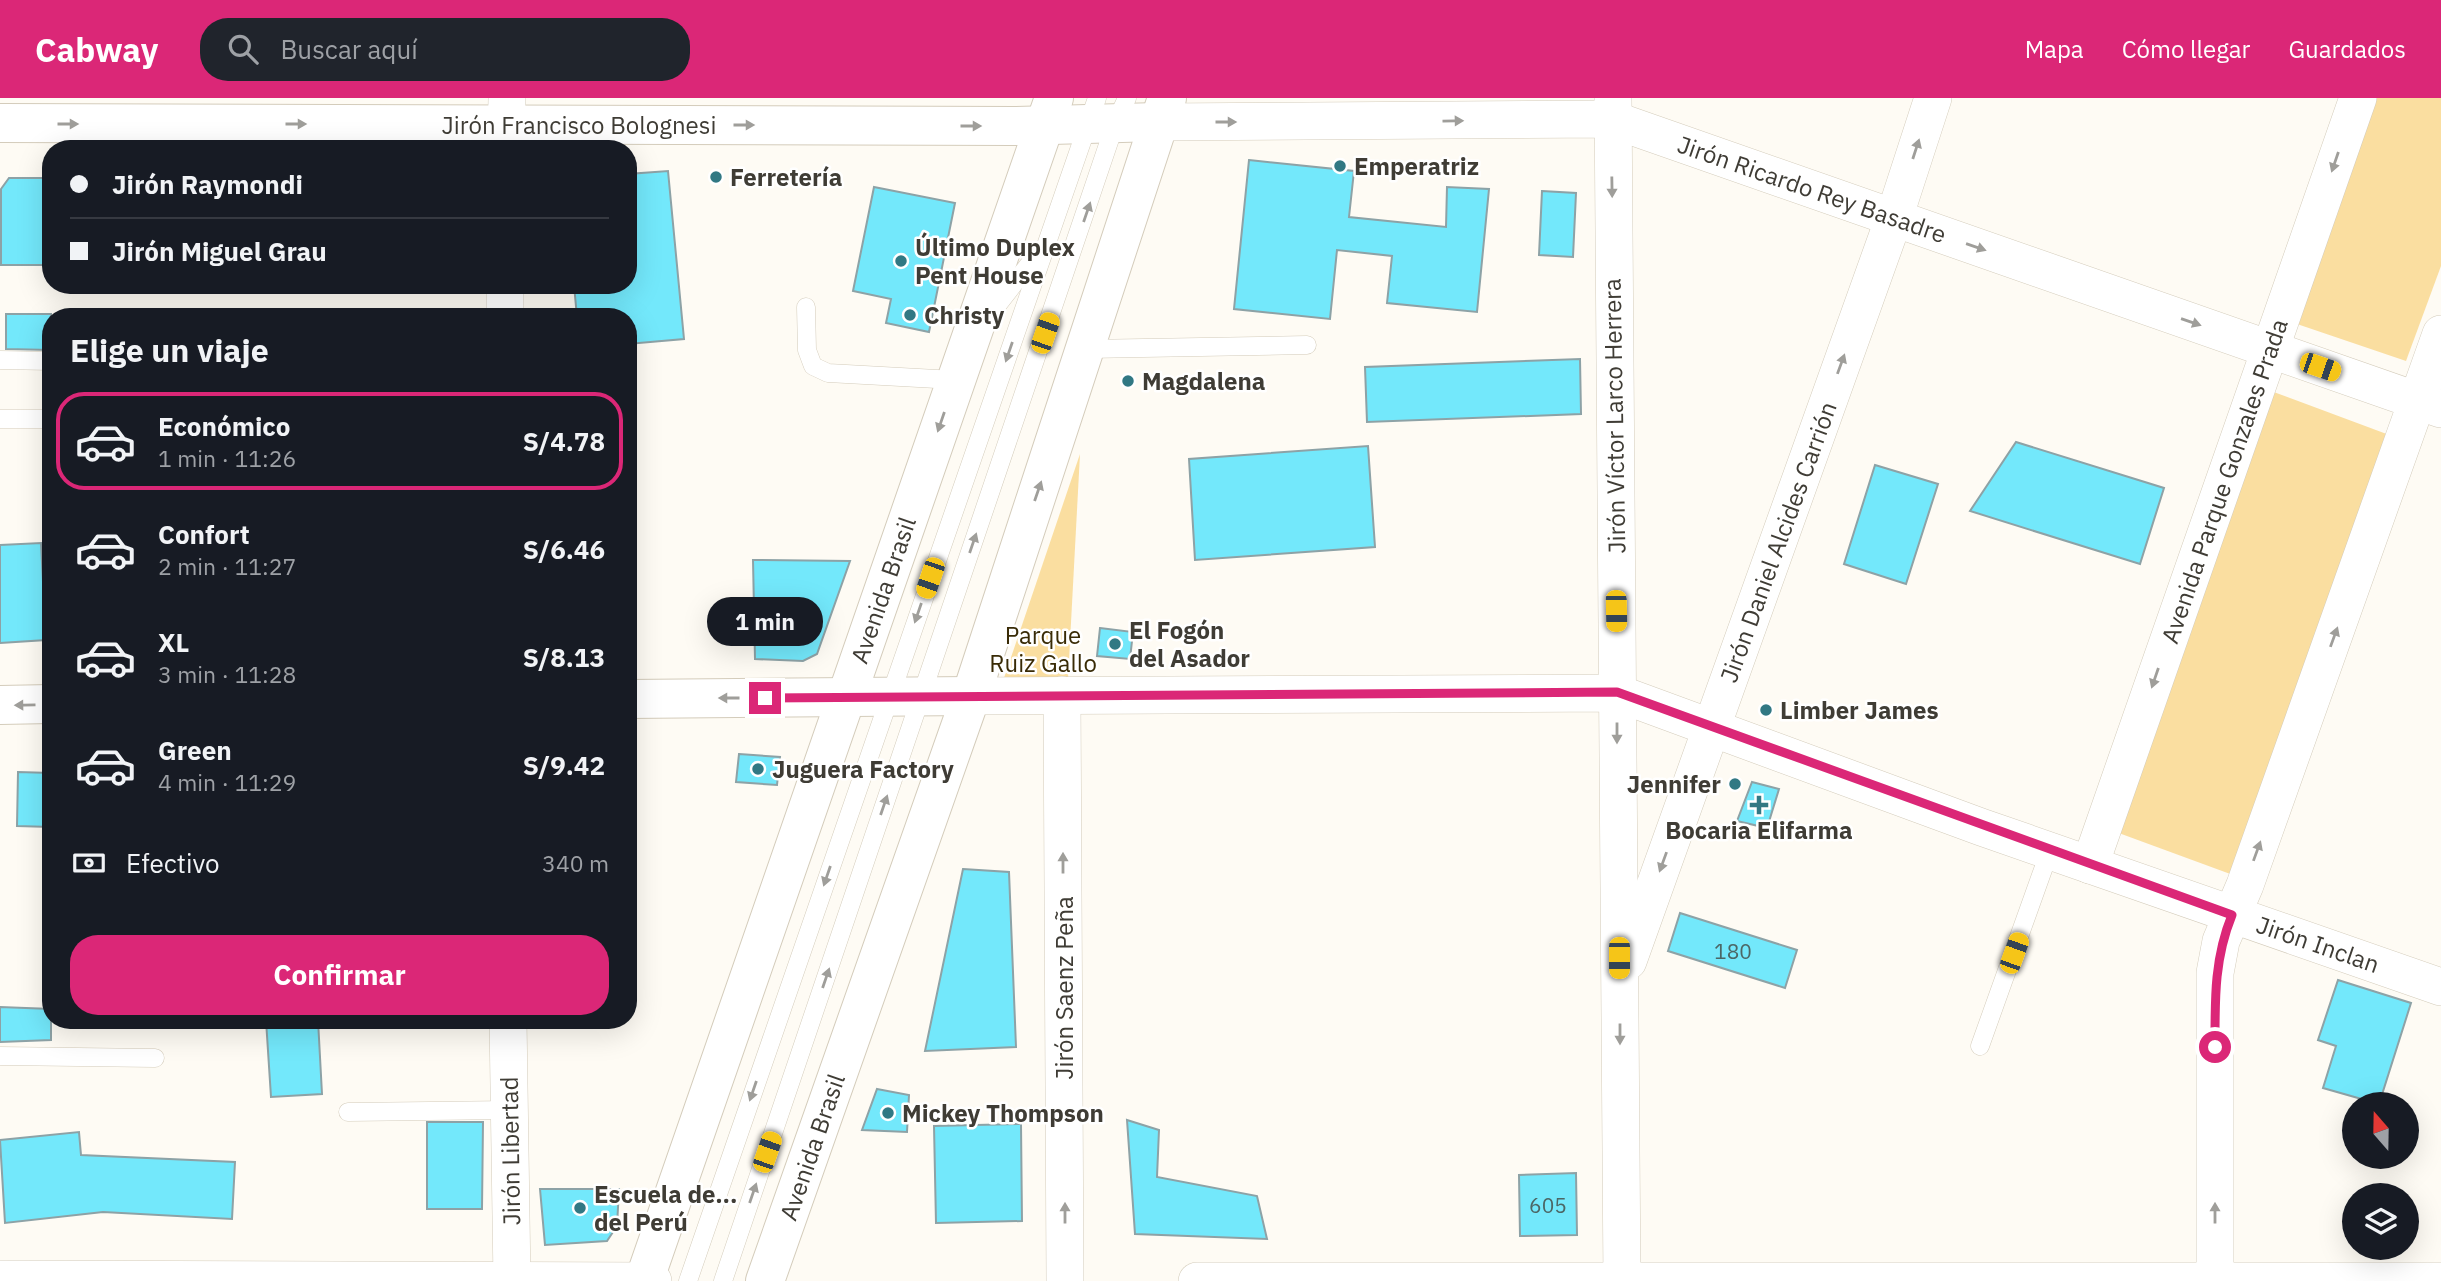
<!DOCTYPE html>
<html lang="es">
<meta charset="utf-8">
<style>
:root{--surface:#171b24;--page:#20242c;--text:#f1f3f6;--muted:#9ea1a6;--line:#363941;--accent:#db2777}
body{margin:0;font-family:"IBM Plex Sans",sans-serif;background:var(--page);color:var(--text);height:100vh;display:flex;flex-direction:column;font-size:26px;white-space:nowrap}
*{box-sizing:border-box;margin:0}
p{font-size:23px;color:var(--muted)}
.icon{flex:none;width:38px;height:38px;fill:none;stroke:currentColor;stroke-width:2;stroke-linecap:round;stroke-linejoin:round}
.map{position:relative;flex:1;overflow:hidden}
.details{position:absolute;left:42px;top:210px;width:595px;height:721px;display:flex;flex-direction:column;background:var(--surface);border-radius:28px;box-shadow:0 7px 28px #0002}
.details>*{flex:none}
.guide{position:absolute;left:42px;top:42px;width:595px;height:154px;border-radius:28px;box-shadow:0 7px 28px #0002;display:grid;align-content:center;height:154px;padding:0 28px;background:var(--surface)}
.needle{width:46px;rotate:340deg}
.fabs{position:absolute;left:2342px;top:994px;display:grid;gap:14px}
.fabs a{display:grid;place-items:center;width:77px;height:77px;border-radius:50%;background:var(--surface);box-shadow:0 7px 28px #0002;font-size:35px}
.end{position:absolute;width:32px;height:32px;margin:-16px;border:9px solid #db2777;background:#fff;box-shadow:0 0 0 4px #fff}
.from{border-radius:50%}
.bubble{position:absolute;height:49px;border-radius:24px;background:var(--surface);box-shadow:0 7px 28px #0002;font-size:23px;font-weight:700;line-height:49px;text-align:center}
.car{position:absolute;width:21px;height:42px;margin:-21px -10px;border-radius:9px;box-shadow:0 0 5px 2px #0007;background:linear-gradient(#f5c518 24%,#345 0 40%,#f5c518 0 76%,#345 0 86%,#f5c518 0)}
.guide b{display:flex;align-items:center;gap:24px;height:66px;font-size:26px}
.guide b+b{border-top:2px solid var(--line)}
.guide i{width:18px;height:18px;background:var(--text)}
ul{padding:0;list-style:none}
li{display:flex;align-items:center;gap:21px;height:98px;margin:0 14px 10px;padding:0 14px;border:4px solid transparent;border-radius:28px}
li div{flex:1}
li b{display:block;font-size:26px}
li em{font-style:normal;font-weight:700}
li.current{border-color:var(--accent)}
li>.icon{width:63px;height:63px;stroke-width:1.5}
h2{padding:0 28px;font-size:32px;line-height:84px}
.pay{display:flex;align-items:center;gap:18px;height:77px;padding:0 28px;font-size:26px}
.pay p{margin-inline-start:auto}
.cta{display:flex;gap:14px;margin-top:auto;padding:14px 28px}
.cta a{flex:1;height:80px;border-radius:28px;background:var(--accent);color:#fff;font-size:28px;font-weight:700;line-height:80px;text-align:center}
header{display:flex;align-items:center;gap:42px;box-sizing:border-box;height:98px;padding:0 35px;background:var(--accent);color:#fff}
header strong{font-size:33px}
nav{display:flex;gap:38px;margin-inline-start:auto;font-size:24px}
.search{width:490px;height:63px;background:var(--page);display:flex;align-items:center;gap:18px;box-sizing:border-box;padding:0 24px;border-radius:28px;color:var(--muted);font-size:26px}
.map>svg:first-child{display:block}
.green{fill:#fadea0}
.building{fill:#73e8fb;stroke:#8da2a6;stroke-width:2}
.lines{fill:none;stroke-linecap:round;stroke-linejoin:round}
.service-casing{stroke:#d4ccbb;stroke-width:19}
.minor-casing{stroke:#d4ccbb;stroke-width:38}
.tertiary-casing{stroke:#d4ccbb;stroke-width:40}
.primary-casing{stroke:#d4ccbb;stroke-width:40}
.service{stroke:#fff;stroke-width:18}
.minor{stroke:#fff;stroke-width:37}
.tertiary{stroke:#fff;stroke-width:38}
.primary{stroke:#fff;stroke-width:38}
.oneway{fill:#9f9e9a}
.route{stroke:#db2777;stroke-width:9}
.poi-dot{fill:#317883;stroke:#fff;stroke-width:2.5}
.labels{text-anchor:middle;dominant-baseline:central;stroke-width:5;stroke-linejoin:round;paint-order:stroke}
.number-label{font-size:21px;fill:#4c6766}
.street-label{font-size:24px;fill:#3f3c35;stroke:#fff}
.poi-label{font-size:24px;font-weight:bold;fill:#3f3c35;stroke:#fff;text-anchor:start}
.park-label{font-size:24px;fill:#392b06;stroke:#fff}
</style>
<header>
<strong>Cabway</strong>
<div class="search"><svg class="icon" aria-label="search" viewBox="0 0 24 24"><circle cx="10" cy="10" r="6"/><path d="M15 15l6 6"/></svg>Buscar aquí</div>
<nav><a>Mapa</a><a>Cómo llegar</a><a>Guardados</a></nav>
</header>
<div class="map">
<svg width="2441" height="1183" viewBox="0 0 2441 1183">
<rect width="100%" height="100%" fill="#fefbf4"/>
<g class="green">
<path d="M2377 0H2441V168L2406 263 2297 226Z"/>
<path d="M2271 293 2392 338 2233 777 2116 734Z"/>
<path d="M1080 356 1068 581 1004 580Z"/>
</g>
<g class="building">
<path d="M1249 62 1354 73 1349 119 1446 129 1447 89 1489 91 1477 214 1387 205 1392 158 1337 152 1330 221 1234 211Z"/>
<path d="M668 73 684 241 628 246V219H577L574 187H628V76Z"/>
<path d="M9 80H51V167H1V91Z"/>
<path d="M874 89 955 105 929 234 886 225 891 201 853 193Z"/>
<path d="M1542 93 1576 95 1573 159 1539 157Z"/>
<path d="M6 216H51V252L6 251Z"/>
<path d="M1580 261 1581 316 1367 324 1365 269Z"/>
<path d="M2016 344 2164 390 2140 466 1970 413Z"/>
<path d="M1368 348 1375 449 1195 462 1189 361Z"/>
<path d="M1875 367 1938 386 1906 486 1844 466Z"/>
<path d="M41 445 46 542 0 545V447Z"/>
<path d="M753 462 850 463 817 556 803 563 755 561Z"/>
<path d="M1100 530 1133 534 1130 561 1097 558Z"/>
<path d="M739 656 780 659 777 687 736 684Z"/>
<path d="M18 674 51 675V729L17 728Z"/>
<path d="M1752 684 1779 691 1767 730 1737 723Z"/>
<path d="M963 771 1009 774 1016 949 925 953Z"/>
<path d="M1680 815 1797 852 1785 890 1668 853Z"/>
<path d="M2338 882 2411 905 2379 1006 2323 990 2336 948 2318 942Z"/>
<path d="M0 909 51 911V942L0 944Z"/>
<path d="M266 922H318L322 996 271 999Z"/>
<path d="M877 991 909 997 907 1034 862 1032Z"/>
<path d="M1127 1022 1159 1032 1157 1079 1257 1098 1267 1141 1135 1136Z"/>
<path d="M427 1024H483L482 1111H427Z"/>
<path d="M1021 1026 1022 1123 936 1125 934 1028Z"/>
<path d="M79 1034 81 1057 235 1064 232 1121 103 1114 5 1125 0 1042Z"/>
<path d="M1576 1075 1577 1137 1520 1138 1519 1077Z"/>
<path d="M540 1091H619L617 1128 607 1143 545 1147Z"/>
</g>
<g class="lines">
<defs>
<g id="service">
<path d="M806 209 807 252 813 268 828 275 955 282"/>
<path d="M992 214 1037 156"/>
<path d="M1086 251 1307 247"/>
<path d="M0 262 51 263"/>
<path d="M0 321H51"/>
<path d="M1980 948 2050 752"/>
<path d="M0 958 155 960"/>
<path d="M348 1014 510 1012"/>
<path d="M688 1183 1097 0"/>
<path d="M723 1183 1115 26 1127 0"/>
</g>
<g id="minor">
<path d="M1613 0 1622 1183"/>
<path d="M1157 24 1611 21 2441 311"/>
<path d="M506 51 507 0"/>
<path d="M505 219V187"/>
<path d="M1062 597 1065 1183"/>
<path d="M971 598 1617 595 1981 729 2441 889"/>
<path d="M2090 767 2358 0"/>
<path d="M1628 863 1894 120 1933 0"/>
<path d="M508 922 512 1183"/>
<path d="M0 1181 653 1183"/>
<path d="M1197 1183H2441"/>
<path d="M2215 1183V875L2221 843 2245 787 2441 236"/>
</g>
<g id="tertiary">
<path d="M0 25 1016 28 1157 24"/>
<path d="M628 601 971 598"/>
<path d="M0 607 51 606"/>
</g>
<g id="primary">
<path d="M644 1183 1054 0"/>
<path d="M765 1183 971 598 1167 0"/>
</g>
</defs>
<use href="#service" class="service-casing"/>
<use href="#minor" class="minor-casing"/>
<use href="#tertiary" class="tertiary-casing"/>
<use href="#primary" class="primary-casing"/>
<use href="#service" class="service"/>
<use href="#minor" class="minor"/>
<use href="#tertiary" class="tertiary"/>
<use href="#primary" class="primary"/>
</g>
<defs><path id="oneway-solid" d="M-6-.8H1V-3.2L6.5 0L1 3.2V.8H-6Z" transform="scale(1.75)"/></defs>
<g class="oneway">
<use href="#oneway-solid" transform="translate(1453 23) rotate(-1)"/>
<use href="#oneway-solid" transform="translate(1226 24)"/>
<use href="#oneway-solid" transform="translate(68 26)"/>
<use href="#oneway-solid" transform="translate(296 26)"/>
<use href="#oneway-solid" transform="translate(744 27)"/>
<use href="#oneway-solid" transform="translate(971 28)"/>
<use href="#oneway-solid" transform="translate(1916 51) rotate(-72)"/>
<use href="#oneway-solid" transform="translate(2335 64) rotate(109)"/>
<use href="#oneway-solid" transform="translate(1612 89) rotate(89)"/>
<use href="#oneway-solid" transform="translate(1087 114) rotate(-71)"/>
<use href="#oneway-solid" transform="translate(1976 149) rotate(19)"/>
<use href="#oneway-solid" transform="translate(2191 224) rotate(19)"/>
<use href="#oneway-solid" transform="translate(1009 254) rotate(109)"/>
<use href="#oneway-solid" transform="translate(1841 266) rotate(-70)"/>
<use href="#oneway-solid" transform="translate(941 324) rotate(109)"/>
<use href="#oneway-solid" transform="translate(1038 393) rotate(-71)"/>
<use href="#oneway-solid" transform="translate(973 445) rotate(-71)"/>
<use href="#oneway-solid" transform="translate(918 515) rotate(109)"/>
<use href="#oneway-solid" transform="translate(2334 539) rotate(-70)"/>
<use href="#oneway-solid" transform="translate(2155 580) rotate(109)"/>
<use href="#oneway-solid" transform="translate(729 600) rotate(180)"/>
<use href="#oneway-solid" transform="translate(25 607) rotate(179)"/>
<use href="#oneway-solid" transform="translate(1617 635) rotate(90)"/>
<use href="#oneway-solid" transform="translate(884 707) rotate(-71)"/>
<use href="#oneway-solid" transform="translate(2257 753) rotate(-70)"/>
<use href="#oneway-solid" transform="translate(1663 764) rotate(110)"/>
<use href="#oneway-solid" transform="translate(1063 765) rotate(-90)"/>
<use href="#oneway-solid" transform="translate(827 778) rotate(109)"/>
<use href="#oneway-solid" transform="translate(826 880) rotate(-71)"/>
<use href="#oneway-solid" transform="translate(1620 936) rotate(90)"/>
<use href="#oneway-solid" transform="translate(753 993) rotate(109)"/>
<use href="#oneway-solid" transform="translate(753 1095) rotate(-71)"/>
<use href="#oneway-solid" transform="translate(1065 1115) rotate(-90)"/>
<use href="#oneway-solid" transform="translate(2215 1115) rotate(-90)"/>
</g>
<g class="lines">
<path class="route" d="M765 600 1617 594 2232 817C2214 861 2215 902 2215 949"/>
</g>
<g class="poi-dot">
<circle cx="1340" cy="68" r="7"/>
<circle cx="716" cy="79" r="7"/>
<circle cx="901" cy="163" r="7"/>
<circle cx="910" cy="217" r="7"/>
<circle cx="1128" cy="283" r="7"/>
<circle cx="1115" cy="546" r="7"/>
<circle cx="1766" cy="612" r="7"/>
<circle cx="758" cy="671" r="7"/>
<circle cx="1735" cy="686" r="7"/>
<path d="M1755.5 696.5h7v7h7v7h-7v7h-7v-7h-7v-7h7z"/>
<circle cx="888" cy="1015" r="7"/>
<circle cx="580" cy="1110" r="7"/>
</g>
<g class="labels">
<g class="number-label">
<text x="1733" y="853">180</text>
<text x="1548" y="1107">605</text>
</g>
<g class="street-label">
<text x="579" y="27">Jirón Francisco Bolognesi</text>
<text transform="translate(1812 91) rotate(19)">Jirón Ricardo Rey Basadre</text>
<text transform="translate(1614 318) rotate(-91)">Jirón Víctor Larco Herrera</text>
<text transform="translate(2224 383) rotate(-71)">Avenida Parque Gonzales Prada</text>
<text transform="translate(1778 444) rotate(-70)">Jirón Daniel Alcides Carrión</text>
<text transform="translate(883 492) rotate(-71)">Avenida Brasil</text>
<text transform="translate(2318 846) rotate(19)">Jirón Inclan</text>
<text transform="translate(1064 890) rotate(-90)">Jirón Saenz Peña</text>
<text transform="translate(812 1049) rotate(-71)">Avenida Brasil</text>
<text transform="translate(510 1053) rotate(-91)">Jirón Libertad</text>
</g>
<g class="poi-label">
<text x="1354" y="68">Emperatriz</text>
<text x="730" y="79">Ferretería</text>
<text x="915" y="149">Último Duplex<tspan x="915" dy="28">Pent House</tspan></text>
<text x="924" y="217">Christy</text>
<text x="1142" y="283">Magdalena</text>
<text x="1129" y="532">El Fogón<tspan x="1129" dy="28">del Asador</tspan></text>
<text x="1780" y="612">Limber James</text>
<text x="772" y="671">Juguera Factory</text>
<text x="1721" y="686" text-anchor="end">Jennifer</text>
<text x="1759" y="732" text-anchor="middle">Bocaria Elifarma</text>
<text x="902" y="1015">Mickey Thompson</text>
<text x="594" y="1096">Escuela de...<tspan x="594" dy="28">del Perú</tspan></text>
</g>
<g class="park-label">
<text x="1043" y="537">Parque<tspan x="1043" dy="28">Ruiz Gallo</tspan></text>
</g>
</g>
</svg>
<div class="fabs">
<a><svg class="needle" viewBox="-14 -14 28 28"><path d="M0-13l5 13h-10z" fill="#e53935"/><path d="M0 13l5-13h-10z" fill="#9ea1a6"/></svg></a>
<a><svg class="icon" aria-label="layers" viewBox="0 0 24 24"><path d="M12 4l9 5-9 5-9-5zM3 14l9 5 9-5"/></svg></a>
</div>
<i class="end from" style="left:2215px;top:949px"></i>
<i class="end" style="left:765px;top:600px"></i>
<div class="bubble" style="left:707px;top:499px;width:116px">1 min</div>
<i class="car" style="left:1045px;top:235px;rotate:19deg"></i>
<i class="car" style="left:2320px;top:269px;rotate:109deg"></i>
<i class="car" style="left:930px;top:480px;rotate:199deg"></i>
<i class="car" style="left:1616px;top:513px;rotate:179deg"></i>
<i class="car" style="left:2014px;top:855px;rotate:20deg"></i>
<i class="car" style="left:1619px;top:860px;rotate:180deg"></i>
<i class="car" style="left:767px;top:1054px;rotate:19deg"></i>
<div class="guide">
<b><i class="from"></i>Jirón Raymondi</b>
<b><i></i>Jirón Miguel Grau</b>
</div>
<section class="details">
<h2>Elige un viaje</h2>
<ul>
<li class="current"><svg class="icon" aria-label="car" viewBox="0 0 24 24"><path d="M5 17H2v-5l4-1 3-4h7l3 4 3 1v5h-3M9 17h6M6 11h13"/><circle cx="7" cy="17" r="2"/><circle cx="17" cy="17" r="2"/></svg><div><b>Económico</b><p>1 min · 11:26</p></div><em>S/4.78</em></li>
<li><svg class="icon" aria-label="car" viewBox="0 0 24 24"><path d="M5 17H2v-5l4-1 3-4h7l3 4 3 1v5h-3M9 17h6M6 11h13"/><circle cx="7" cy="17" r="2"/><circle cx="17" cy="17" r="2"/></svg><div><b>Confort</b><p>2 min · 11:27</p></div><em>S/6.46</em></li>
<li><svg class="icon" aria-label="car" viewBox="0 0 24 24"><path d="M5 17H2v-5l4-1 3-4h7l3 4 3 1v5h-3M9 17h6M6 11h13"/><circle cx="7" cy="17" r="2"/><circle cx="17" cy="17" r="2"/></svg><div><b>XL</b><p>3 min · 11:28</p></div><em>S/8.13</em></li>
<li><svg class="icon" aria-label="car" viewBox="0 0 24 24"><path d="M5 17H2v-5l4-1 3-4h7l3 4 3 1v5h-3M9 17h6M6 11h13"/><circle cx="7" cy="17" r="2"/><circle cx="17" cy="17" r="2"/></svg><div><b>Green</b><p>4 min · 11:29</p></div><em>S/9.42</em></li>
</ul>
<div class="pay"><svg class="icon" aria-label="cash" viewBox="0 0 24 24"><path d="M3 7h18v10H3z"/><circle cx="12" cy="12" r="2"/></svg>Efectivo<p>340 m</p></div>
<div class="cta"><a>Confirmar</a></div>
</section>
</div>
